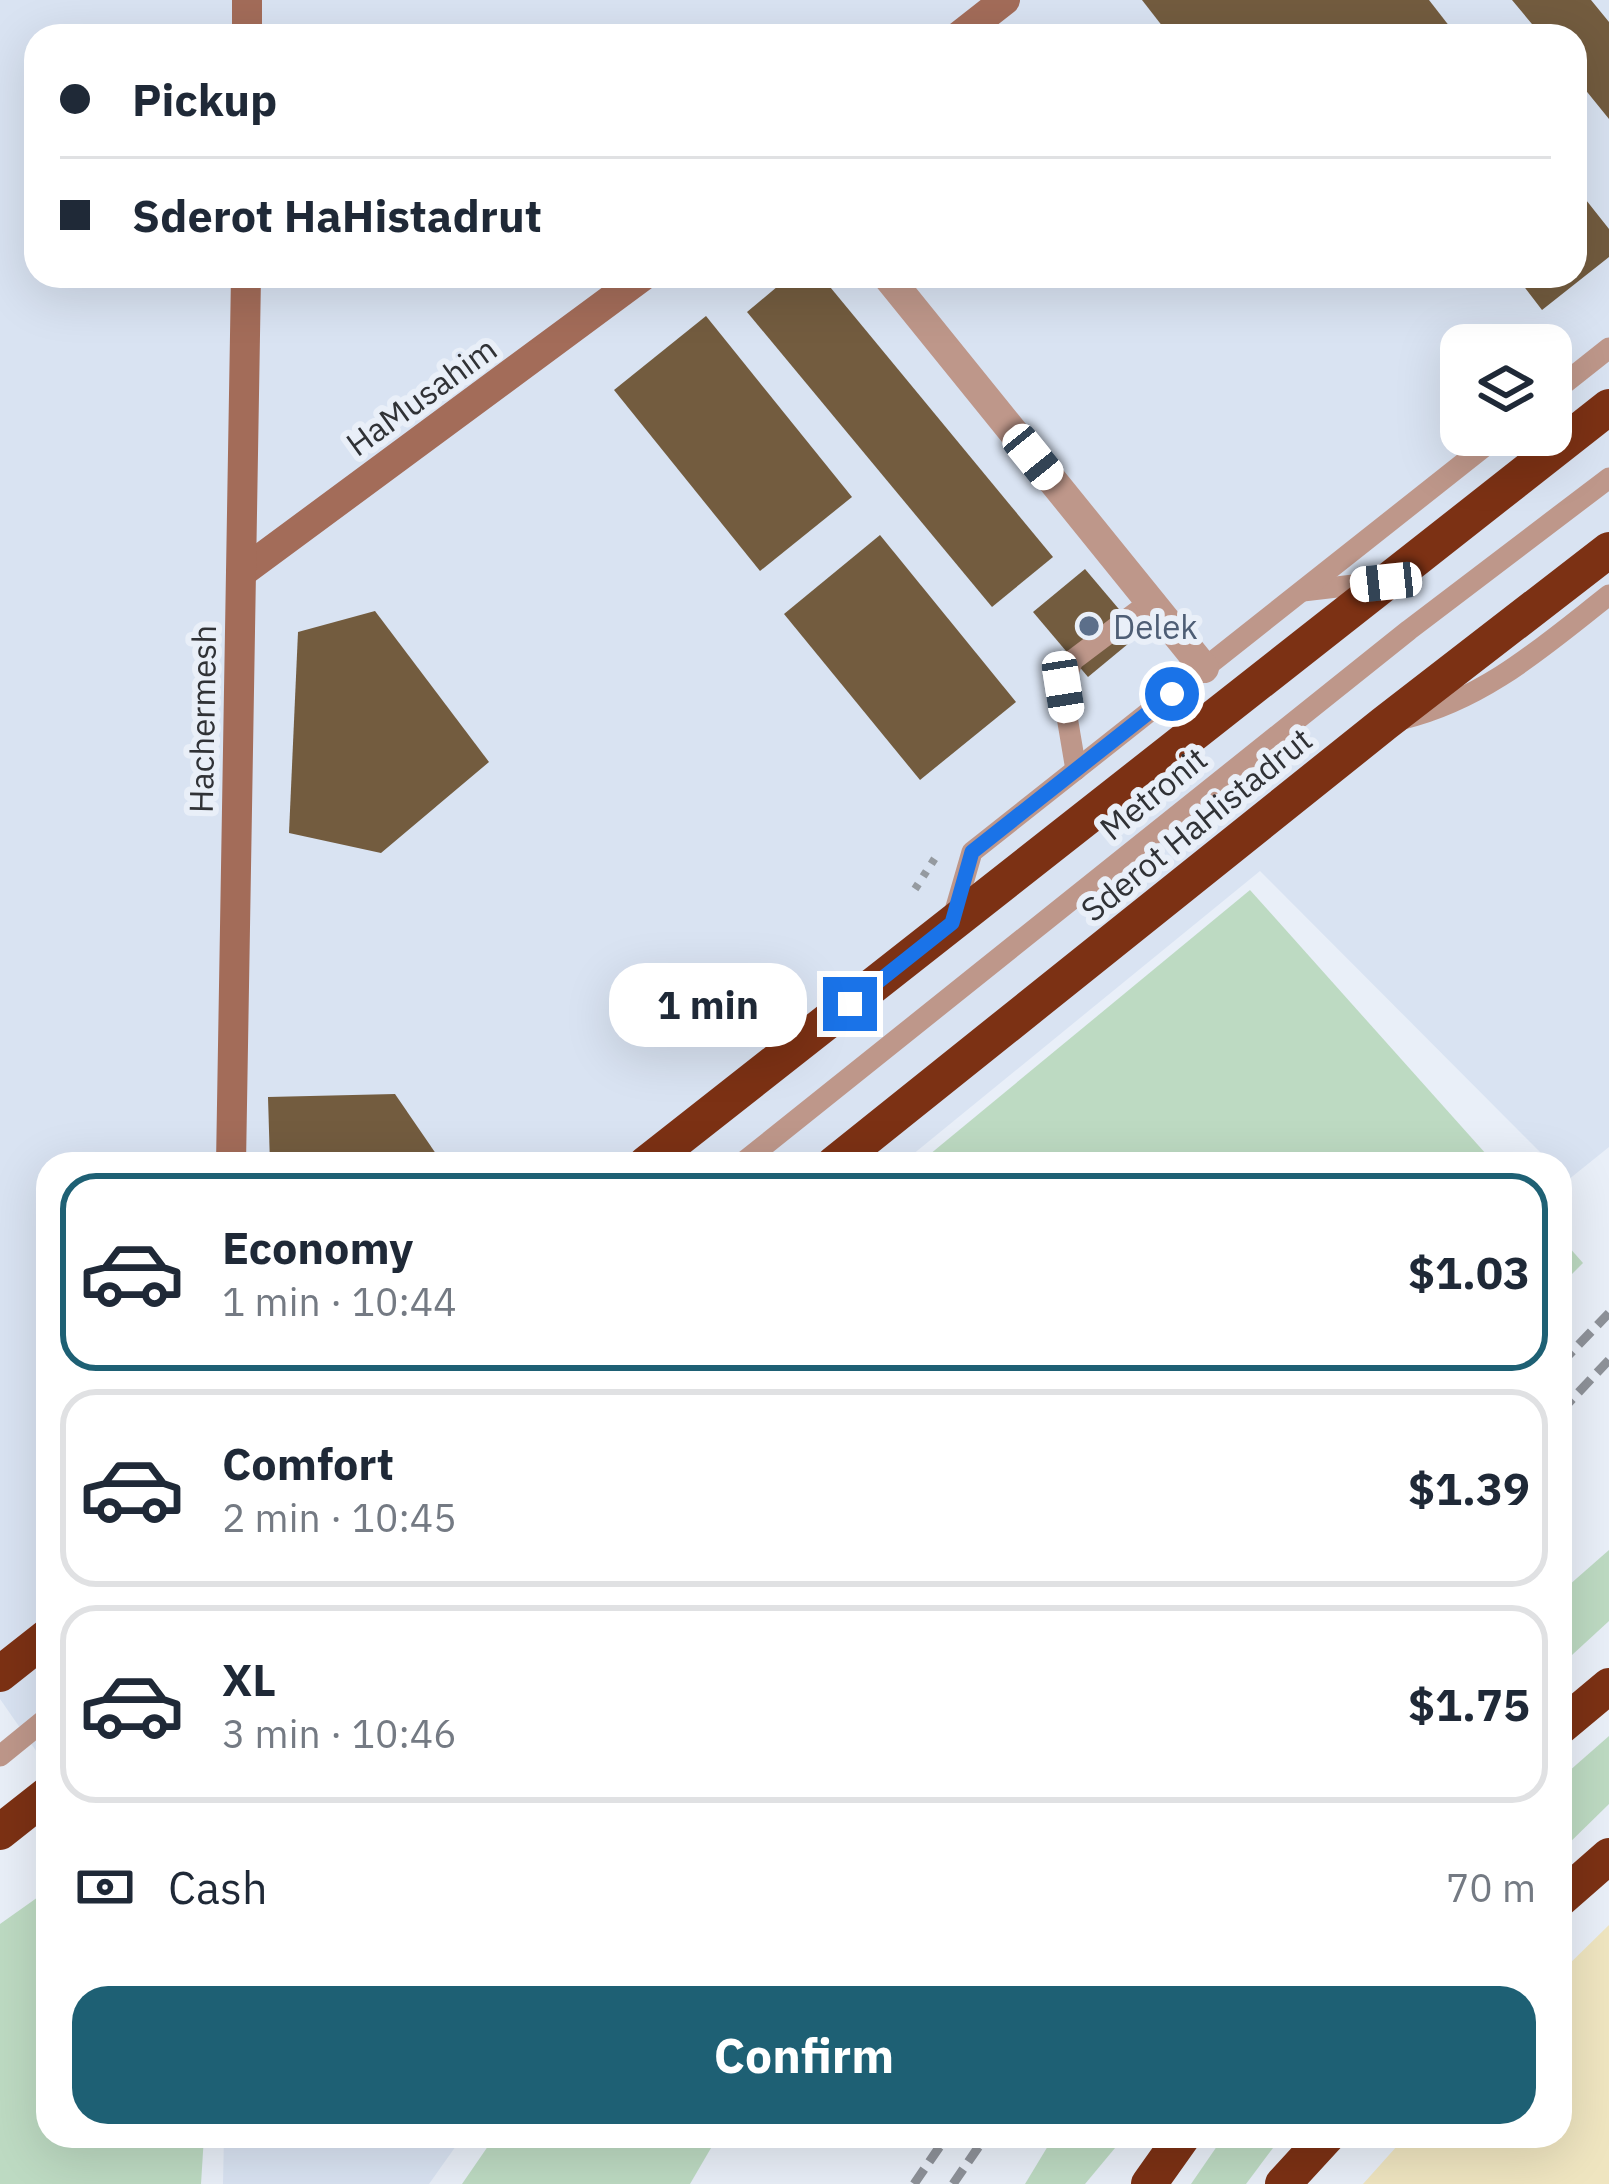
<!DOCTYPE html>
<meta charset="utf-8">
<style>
:root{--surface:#fff;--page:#f6f6f7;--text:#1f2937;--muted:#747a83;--line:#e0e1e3;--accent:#1e6074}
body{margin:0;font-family:"IBM Plex Sans",sans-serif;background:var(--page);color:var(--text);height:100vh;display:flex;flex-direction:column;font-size:45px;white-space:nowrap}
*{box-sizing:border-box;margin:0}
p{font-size:39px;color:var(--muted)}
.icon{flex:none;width:66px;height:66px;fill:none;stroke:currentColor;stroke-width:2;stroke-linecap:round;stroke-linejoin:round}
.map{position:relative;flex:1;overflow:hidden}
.details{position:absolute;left:36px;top:1152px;width:1536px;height:996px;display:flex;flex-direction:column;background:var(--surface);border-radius:36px;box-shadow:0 12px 48px #0002}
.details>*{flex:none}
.hud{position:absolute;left:24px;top:24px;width:1563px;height:264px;border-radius:36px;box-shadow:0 12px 48px #0002;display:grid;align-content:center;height:264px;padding:0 36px;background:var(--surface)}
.buttons{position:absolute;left:1440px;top:324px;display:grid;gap:24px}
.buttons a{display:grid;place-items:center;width:132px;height:132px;border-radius:24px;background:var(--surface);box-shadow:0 12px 48px #0002;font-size:60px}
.end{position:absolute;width:54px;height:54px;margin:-27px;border:15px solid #1a73e8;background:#fff;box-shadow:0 0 0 6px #fff}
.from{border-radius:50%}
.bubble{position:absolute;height:84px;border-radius:36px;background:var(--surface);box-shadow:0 12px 48px #0002;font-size:39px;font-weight:700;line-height:84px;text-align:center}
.car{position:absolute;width:36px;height:72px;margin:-36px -18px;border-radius:15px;box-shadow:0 0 9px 3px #0007;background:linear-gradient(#fff 24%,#345 0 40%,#fff 0 76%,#345 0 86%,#fff 0)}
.hud b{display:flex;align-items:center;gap:42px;height:114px;font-size:45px}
.hud b+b{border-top:3px solid var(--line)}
.hud i{width:30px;height:30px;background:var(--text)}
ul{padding:21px 0 0;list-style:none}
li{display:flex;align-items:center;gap:36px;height:198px;margin:0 24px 18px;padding:0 12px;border:6px solid var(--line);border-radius:36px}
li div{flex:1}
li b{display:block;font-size:45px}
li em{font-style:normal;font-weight:700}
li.on{border-color:var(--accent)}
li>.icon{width:108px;height:108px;stroke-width:1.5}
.pay{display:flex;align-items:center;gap:30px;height:132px;padding:0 36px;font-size:45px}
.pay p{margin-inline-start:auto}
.primary-button{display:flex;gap:24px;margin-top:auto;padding:24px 36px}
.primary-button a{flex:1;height:138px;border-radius:36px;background:var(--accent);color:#fff;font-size:48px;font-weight:700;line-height:138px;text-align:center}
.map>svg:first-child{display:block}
.built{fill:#d9e3f2;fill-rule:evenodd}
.green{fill:#bddac2}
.sand{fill:#efe5c0}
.building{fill:#735c3f}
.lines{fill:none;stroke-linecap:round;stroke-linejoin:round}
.path{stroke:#959aa0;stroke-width:8;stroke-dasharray:6 9;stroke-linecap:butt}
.lane{stroke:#be978a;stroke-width:21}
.street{stroke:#be978a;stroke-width:30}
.secondary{stroke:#a36c59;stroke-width:30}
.highway{stroke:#7c3114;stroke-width:36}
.rail{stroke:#8e9299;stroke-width:9;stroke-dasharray:18 9;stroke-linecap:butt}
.route{stroke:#1a73e8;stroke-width:15}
.service-dot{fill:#5c6f8a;stroke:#e9eff8;stroke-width:4.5}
.labels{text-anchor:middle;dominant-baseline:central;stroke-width:12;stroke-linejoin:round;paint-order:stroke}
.street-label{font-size:33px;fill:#303236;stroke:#e9eff8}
.service-label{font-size:33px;fill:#4e5e75;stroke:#e9eff8;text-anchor:start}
</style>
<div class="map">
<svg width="1609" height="2184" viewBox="0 0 1609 2184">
<rect width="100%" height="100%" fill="#e9eff8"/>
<g class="built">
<path d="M0 0H1609V1147L1568 1180 1560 1172V1164H1552L1260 871 901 1164H48V1768L0 1699ZM36 36H1575V276H36ZM1461 345H1551V435H1461Z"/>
<path d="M224 2136H463L429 2184H223Z"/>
</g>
<g class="green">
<path d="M1250 890 1495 1164H918Z"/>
<path d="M1560 1237 1583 1263 1560 1286Z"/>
<path d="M1609 1550V1621L1560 1666V1593Z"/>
<path d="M1609 1736V1804L1560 1852V1779Z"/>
<path d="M48 1890V2136H204L201 2184H0V1924Z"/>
<path d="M495 2136H718L690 2184H462Z"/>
<path d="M1054 2136H1125L1085 2184H1025Z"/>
<path d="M1224 2136H1282L1246 2184H1191Z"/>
</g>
<path class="sand" d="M1609 1925V2184H1363L1406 2136H1560V1973Z"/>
<g class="building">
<path d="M1142 0H1429L1457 36H1170Z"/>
<path d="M1512 0H1591L1609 22V119L1575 77V36H1542Z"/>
<path d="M1575 186 1609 229V257L1542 310 1516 276H1575Z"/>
<path d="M790 276H821L1053 557 992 607 747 312Z"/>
<path d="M706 316 852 497 760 571 614 390Z"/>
<path d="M880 535 1016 702 920 780 784 614Z"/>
<path d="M1085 569 1140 634 1088 677 1033 612Z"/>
<path d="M375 611 489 762 381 853 289 833 298 632Z"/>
<path d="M395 1094 443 1164H270L268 1097Z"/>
</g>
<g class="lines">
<path class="path" d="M915 889 939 852"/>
<g class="lane">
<path d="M1551 394 1609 348"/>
<path d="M1303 591 1379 582"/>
<path d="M1403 719C1485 699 1544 646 1609 595"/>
<path d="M1076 770 1062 687 1073 660 1150 602"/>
<path d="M952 921 972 852 1499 435"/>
<path d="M741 1164 1409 630 1609 478"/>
<path d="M0 1756 48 1717"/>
</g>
<path class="street" d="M887 276 1204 668"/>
<g class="secondary">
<path d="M247 0V36"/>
<path d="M959 36 1005 0"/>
<path d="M241 573 643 276"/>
<path d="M231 1164 246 276"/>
</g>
<g class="highway">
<path d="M646 1164 1609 407"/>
<path d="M834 1164 1385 723 1609 550"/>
<path d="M0 1674 48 1636"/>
<path d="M1560 1727 1609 1686"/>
<path d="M0 1832 48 1794"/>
<path d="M1560 1899 1609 1856"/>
<path d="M1149 2184 1183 2136"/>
<path d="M1283 2184 1327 2136"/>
</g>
<g class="rail">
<path d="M1560 1364 1609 1313"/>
<path d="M1560 1412 1609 1360"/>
<path d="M914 2184 947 2136"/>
<path d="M953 2184 986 2136"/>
</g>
</g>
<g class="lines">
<path class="route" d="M850 1004 952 923 972 852 1172 694"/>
</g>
<circle class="service-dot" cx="1089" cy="626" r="12"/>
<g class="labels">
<g class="street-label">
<text transform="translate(421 396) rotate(-36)">HaMusahim</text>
<text transform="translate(202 719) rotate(-89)">Hachermesh</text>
<text transform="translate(1153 793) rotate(-39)">Metronit</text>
<text transform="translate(1196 824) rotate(-39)">Sderot HaHistadrut</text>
</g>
<g class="service-label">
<text x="1113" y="626">Delek</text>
</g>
</g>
</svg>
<div class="buttons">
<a><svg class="icon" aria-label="layers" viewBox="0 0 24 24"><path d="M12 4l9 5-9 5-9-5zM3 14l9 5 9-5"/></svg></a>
</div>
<i class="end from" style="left:1172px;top:694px"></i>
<i class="end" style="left:850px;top:1004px"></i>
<div class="bubble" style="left:609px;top:963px;width:198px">1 min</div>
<i class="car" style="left:1033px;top:457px;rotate:141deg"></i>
<i class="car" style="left:1386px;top:582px;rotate:264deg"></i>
<i class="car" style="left:1063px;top:687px;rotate:171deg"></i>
<div class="hud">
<b><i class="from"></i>Pickup</b>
<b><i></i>Sderot HaHistadrut</b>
</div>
<section class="details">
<ul>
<li class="on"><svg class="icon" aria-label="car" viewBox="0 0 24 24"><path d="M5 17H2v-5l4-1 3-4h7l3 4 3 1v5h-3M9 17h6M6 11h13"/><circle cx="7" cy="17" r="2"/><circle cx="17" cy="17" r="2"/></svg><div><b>Economy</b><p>1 min · 10:44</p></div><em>$1.03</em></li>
<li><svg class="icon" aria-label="car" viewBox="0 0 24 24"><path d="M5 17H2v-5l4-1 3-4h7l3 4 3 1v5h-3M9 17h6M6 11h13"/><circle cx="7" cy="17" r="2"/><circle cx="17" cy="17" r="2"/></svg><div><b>Comfort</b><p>2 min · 10:45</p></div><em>$1.39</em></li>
<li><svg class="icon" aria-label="car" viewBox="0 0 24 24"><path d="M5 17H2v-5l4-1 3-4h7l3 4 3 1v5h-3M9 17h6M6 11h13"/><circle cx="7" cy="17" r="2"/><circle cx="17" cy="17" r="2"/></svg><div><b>XL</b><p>3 min · 10:46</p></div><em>$1.75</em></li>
</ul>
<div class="pay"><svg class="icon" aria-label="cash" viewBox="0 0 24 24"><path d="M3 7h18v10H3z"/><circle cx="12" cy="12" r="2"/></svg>Cash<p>70 m</p></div>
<div class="primary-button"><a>Confirm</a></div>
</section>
</div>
